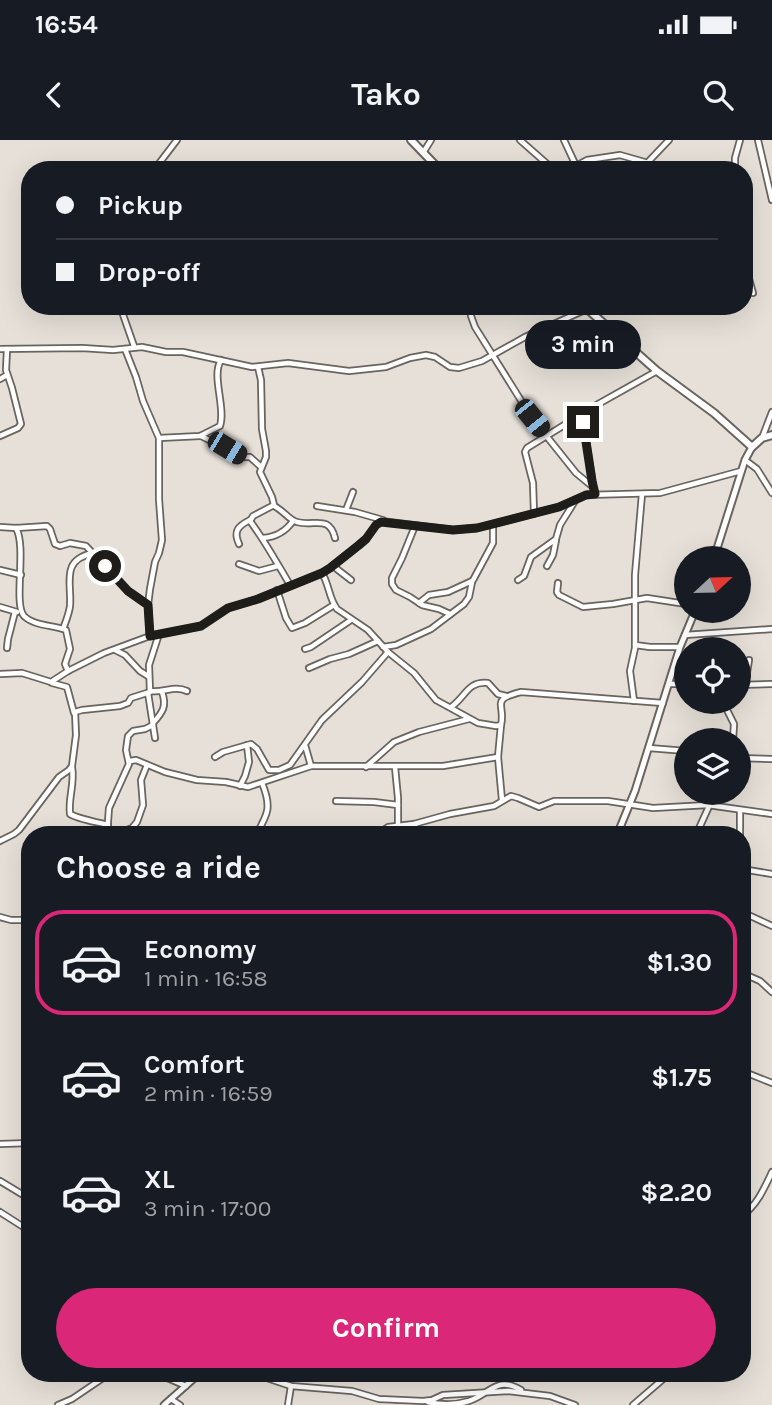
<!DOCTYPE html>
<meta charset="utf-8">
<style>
:root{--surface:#171b24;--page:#20242c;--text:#f1f3f6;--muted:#9ea1a6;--line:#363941;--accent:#db2777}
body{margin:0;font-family:Karla,sans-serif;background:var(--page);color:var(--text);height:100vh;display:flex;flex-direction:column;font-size:26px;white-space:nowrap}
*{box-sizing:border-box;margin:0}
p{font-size:23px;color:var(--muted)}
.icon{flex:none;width:38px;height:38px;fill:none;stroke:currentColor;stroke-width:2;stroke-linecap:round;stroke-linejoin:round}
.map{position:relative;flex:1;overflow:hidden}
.side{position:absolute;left:21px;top:686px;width:730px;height:556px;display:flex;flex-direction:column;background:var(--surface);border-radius:28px;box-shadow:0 7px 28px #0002}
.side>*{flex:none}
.guide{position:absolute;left:21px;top:21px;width:732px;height:154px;border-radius:28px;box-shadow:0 7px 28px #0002;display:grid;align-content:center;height:154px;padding:0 35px;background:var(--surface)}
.needle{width:46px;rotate:68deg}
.tools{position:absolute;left:674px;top:406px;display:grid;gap:14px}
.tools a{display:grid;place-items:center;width:77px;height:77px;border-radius:50%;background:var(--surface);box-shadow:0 7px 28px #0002;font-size:35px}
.end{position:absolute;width:32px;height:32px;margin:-16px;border:9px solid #1f1d1a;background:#fff;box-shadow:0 0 0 4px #fff}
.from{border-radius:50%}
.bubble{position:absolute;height:49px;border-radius:24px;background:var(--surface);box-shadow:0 7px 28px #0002;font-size:23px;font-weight:700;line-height:49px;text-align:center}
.car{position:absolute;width:21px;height:42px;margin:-21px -10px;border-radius:9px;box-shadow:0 0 5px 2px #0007;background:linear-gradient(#222 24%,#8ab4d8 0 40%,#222 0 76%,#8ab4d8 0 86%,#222 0)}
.guide b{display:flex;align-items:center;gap:24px;height:66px;font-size:26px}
.guide b+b{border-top:2px solid var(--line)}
.guide i{width:18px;height:18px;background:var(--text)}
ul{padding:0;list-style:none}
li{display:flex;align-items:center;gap:21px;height:105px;margin:0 14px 10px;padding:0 21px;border:4px solid transparent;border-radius:28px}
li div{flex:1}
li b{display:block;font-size:26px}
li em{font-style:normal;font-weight:700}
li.current{border-color:var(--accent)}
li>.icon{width:63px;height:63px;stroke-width:1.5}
h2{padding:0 35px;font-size:32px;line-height:84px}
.action{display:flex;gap:14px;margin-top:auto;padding:14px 35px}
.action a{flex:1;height:80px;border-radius:42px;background:var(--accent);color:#fff;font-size:28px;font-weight:700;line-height:80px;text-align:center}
.status{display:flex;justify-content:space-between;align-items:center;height:49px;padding:0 35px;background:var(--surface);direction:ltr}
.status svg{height:19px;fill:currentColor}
header{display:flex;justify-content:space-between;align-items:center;height:91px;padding:0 35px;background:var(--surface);font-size:32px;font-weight:700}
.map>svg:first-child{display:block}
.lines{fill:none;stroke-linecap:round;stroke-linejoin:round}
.minor-casing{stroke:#6a645e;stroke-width:8}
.tertiary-casing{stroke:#6a645e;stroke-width:9}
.secondary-casing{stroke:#6a645e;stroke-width:10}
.minor{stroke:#fff;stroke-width:4.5}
.tertiary{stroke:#fff;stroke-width:5}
.secondary{stroke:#fff;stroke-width:6}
.route{stroke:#1f1d1a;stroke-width:9}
</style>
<div class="status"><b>16:54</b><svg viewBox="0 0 49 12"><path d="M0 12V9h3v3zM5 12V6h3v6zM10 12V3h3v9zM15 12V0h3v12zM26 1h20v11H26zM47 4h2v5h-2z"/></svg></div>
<header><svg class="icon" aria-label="back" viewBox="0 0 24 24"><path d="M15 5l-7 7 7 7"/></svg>Tako<svg class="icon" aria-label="search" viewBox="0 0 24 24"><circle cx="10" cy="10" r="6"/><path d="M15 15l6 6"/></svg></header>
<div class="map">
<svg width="772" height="1265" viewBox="0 0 772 1265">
<rect width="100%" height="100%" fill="#e6e0d8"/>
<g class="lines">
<defs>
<g id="minor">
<path d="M520 0 554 30"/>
<path d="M564 0 578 30"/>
<path d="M758 0 772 60"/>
<path d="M423 13 431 0"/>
<path d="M576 26 587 20 620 15 648 23"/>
<path d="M154 30 177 0"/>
<path d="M647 30 649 21 669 0"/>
<path d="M735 30V18L740 0"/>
<path d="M744 128 748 135 753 153"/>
<path d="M120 166 134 206"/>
<path d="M471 166V176L475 187 532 278 576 333 593 347"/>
<path d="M0 209 82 208 113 210 142 207 166 212H183L252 227 288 223 349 231 386 227 410 218 426 215 435 217 450 227 459 228 482 221 525 197 587 169"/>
<path d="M125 209 136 237 143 261 159 298V359L162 400 159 413 155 422 150 449 148 465 150 496"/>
<path d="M258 227 261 240 262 289 266 311V317L260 332 272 357 274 365 253 376 250 381C265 401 277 423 290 445"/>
<path d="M0 239 7 235"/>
<path d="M584 274 583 282 593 345"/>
<path d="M0 296 18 288 21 284 12 248 6 230 7 209"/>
<path d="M201 296 243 317H250L261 327"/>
<path d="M159 298 200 296 220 286C226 267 211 236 221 220"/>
<path d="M762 298 772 272"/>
<path d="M745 320 757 329 772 353"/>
<path d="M274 366C283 370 289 380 297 382 314 387 329 374 335 398"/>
<path d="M317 366 355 372 383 380"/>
<path d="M346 370 353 352"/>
<path d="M534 374 533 343 525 312 527 308 600 263 657 231"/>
<path d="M415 386 402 418 392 438V444L396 450 410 457 422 465 439 469 450 474"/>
<path d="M0 387 16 388 47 386 50 389 55 404 60 406 70 403 86 406 128 451 148 465"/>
<path d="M16 388C27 407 13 464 24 476 34 486 53 485 66 490L70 509 65 524 68 531"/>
<path d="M263 398C276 397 286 391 293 381"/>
<path d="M239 404C233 391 238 386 250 380"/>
<path d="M239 424 259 431 278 426"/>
<path d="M333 426 351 440"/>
<path d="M547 426 553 415 556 400"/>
<path d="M0 430 21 435"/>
<path d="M322 433C329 444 329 459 337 469L368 490 388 512 414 533 436 560 478 583 496 586 501 585C506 564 489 560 521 552L663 563"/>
<path d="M518 440 524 436 531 417 556 399 560 385 575 361"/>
<path d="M558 443 557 452 559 455 583 467 613 464 647 458 686 464"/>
<path d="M277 450 286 478 292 488 305 483 334 465"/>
<path d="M419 463 429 455 448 452 472 441"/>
<path d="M0 467 17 472"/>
<path d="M63 489C66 481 69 474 70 466 72 444 60 420 93 413"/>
<path d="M685 495 772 489"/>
<path d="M635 505 650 507H680"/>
<path d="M383 507 396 505 431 489 464 464 469 457 472 442 493 403V385"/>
<path d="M7 508 8 499 15 472"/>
<path d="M305 509 311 507 351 480"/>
<path d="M115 510 125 515 140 531 148 536"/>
<path d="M309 528 330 519 349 514 378 501"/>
<path d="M0 534 22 533 51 542 68 531 104 513 150 496 201 486 228 468 258 459 322 433 330 428 359 405 366 399 376 385 381 381 453 390 477 388 559 367 586 355 660 353 741 331"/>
<path d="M52 543 67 547 74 573"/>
<path d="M669 544H686"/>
<path d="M738 545 772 544"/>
<path d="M745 545 749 520"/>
<path d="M150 551C164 553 174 545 187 551"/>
<path d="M148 553 155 598"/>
<path d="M634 561 630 531 635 508V435L642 354"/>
<path d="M723 562 734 584 733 600"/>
<path d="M451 567C466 557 467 541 488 543L498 554 506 556"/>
<path d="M153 583C163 572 167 566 162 552"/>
<path d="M501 585 498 617 502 660"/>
<path d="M305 605 311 626"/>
<path d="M649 608 686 611"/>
<path d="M215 617 223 612 251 604 257 609 269 630H279L290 625 322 580 362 542 388 512"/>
<path d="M738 618 772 619"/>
<path d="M130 621 136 620 165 632 197 640 226 642 248 647 311 626H443L498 617"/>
<path d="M72 627C75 644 68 658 70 674 78 679 97 682 108 685"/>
<path d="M366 627 394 602 419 592 469 579"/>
<path d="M395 627 398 658V686"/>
<path d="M240 646 245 636 249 622 247 605"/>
<path d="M336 661 374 662 398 665"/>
<path d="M414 684 420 695"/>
<path d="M107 695 109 668 129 624 126 610 128 596 133 591 145 589 153 585"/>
<path d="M115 695 132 688 137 682 143 665 141 640 147 625"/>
<path d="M256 695C268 674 272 667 262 643"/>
<path d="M376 695 388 687 414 684 450 674 494 666 511 656 518 658 539 667 554 661H608L653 668 708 665 772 674"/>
<path d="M696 695 715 653"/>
<path d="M740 695V670"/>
<path d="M0 701 14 694 19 690 59 637 69 630 72 626 76 595 75 572 82 570 120 566 128 563 131 558 150 552 149 525 159 494"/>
<path d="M742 729 772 734"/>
<path d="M742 772 772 786"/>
<path d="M0 777 11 780H30"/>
<path d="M742 833 760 841 772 852"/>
<path d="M742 931 772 943"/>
<path d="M0 1004 30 1003"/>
<path d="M0 1041 30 1059"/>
<path d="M0 1072 25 1088 30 1099"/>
<path d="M742 1076C757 1065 764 1049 772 1032"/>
<path d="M158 1234 186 1246"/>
<path d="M255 1234 291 1246 352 1251 379 1259 423 1261 432 1260 443 1255 508 1251 550 1256 575 1265"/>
<path d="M171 1259 180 1265"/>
<path d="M428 1262C441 1265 456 1265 469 1261 490 1254 497 1235 521 1250"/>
<path d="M58 1265 72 1259 109 1234"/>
<path d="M288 1265 291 1246"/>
<path d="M633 1265 669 1234"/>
</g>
<g id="tertiary">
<path d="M714 418 745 320 752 307"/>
<path d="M617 695 635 651 680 507 695 471"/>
<path d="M164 1265 199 1234"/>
</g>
<g id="secondary">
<path d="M411 0 440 30"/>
<path d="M584 166 657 231 714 273 752 307 762 298 772 295"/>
</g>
</defs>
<use href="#minor" class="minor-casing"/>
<use href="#tertiary" class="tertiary-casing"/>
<use href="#secondary" class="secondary-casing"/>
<use href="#minor" class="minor"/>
<use href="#tertiary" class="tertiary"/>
<use href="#secondary" class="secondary"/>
</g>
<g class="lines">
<path class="route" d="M105 426 128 451 148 465 150 496 201 486 228 468 258 459 322 433 330 428 359 405 366 399 376 385 381 382 453 390 477 388 559 367 586 355 595 354 592 341 583 282"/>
</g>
</svg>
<div class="tools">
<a><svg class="needle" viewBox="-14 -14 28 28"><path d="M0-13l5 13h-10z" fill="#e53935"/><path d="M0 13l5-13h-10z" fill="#9ea1a6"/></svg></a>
<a><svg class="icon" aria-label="locate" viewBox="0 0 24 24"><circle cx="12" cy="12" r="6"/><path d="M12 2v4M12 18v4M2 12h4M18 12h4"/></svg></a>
<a><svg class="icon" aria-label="layers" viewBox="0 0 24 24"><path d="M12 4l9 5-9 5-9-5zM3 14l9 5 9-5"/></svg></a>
</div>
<i class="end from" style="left:105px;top:426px"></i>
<i class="end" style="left:583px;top:282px"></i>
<div class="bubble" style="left:525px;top:180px;width:116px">3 min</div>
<i class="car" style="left:532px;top:278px;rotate:141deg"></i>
<i class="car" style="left:227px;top:308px;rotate:121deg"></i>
<div class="guide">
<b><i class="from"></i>Pickup</b>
<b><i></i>Drop-off</b>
</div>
<section class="side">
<h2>Choose a ride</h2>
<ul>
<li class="current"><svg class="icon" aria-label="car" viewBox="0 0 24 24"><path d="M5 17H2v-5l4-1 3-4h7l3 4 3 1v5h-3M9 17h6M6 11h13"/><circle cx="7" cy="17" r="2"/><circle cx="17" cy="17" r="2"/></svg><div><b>Economy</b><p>1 min · 16:58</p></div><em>$1.30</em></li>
<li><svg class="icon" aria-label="car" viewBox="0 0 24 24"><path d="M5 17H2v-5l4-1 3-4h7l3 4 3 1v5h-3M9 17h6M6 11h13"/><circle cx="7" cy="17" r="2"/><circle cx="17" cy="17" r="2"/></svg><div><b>Comfort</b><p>2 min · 16:59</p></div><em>$1.75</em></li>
<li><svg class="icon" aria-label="car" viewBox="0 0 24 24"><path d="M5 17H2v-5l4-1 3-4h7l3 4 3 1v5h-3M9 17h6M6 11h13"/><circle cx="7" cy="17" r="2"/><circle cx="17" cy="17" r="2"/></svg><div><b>XL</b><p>3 min · 17:00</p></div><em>$2.20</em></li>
</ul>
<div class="action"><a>Confirm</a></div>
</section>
</div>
